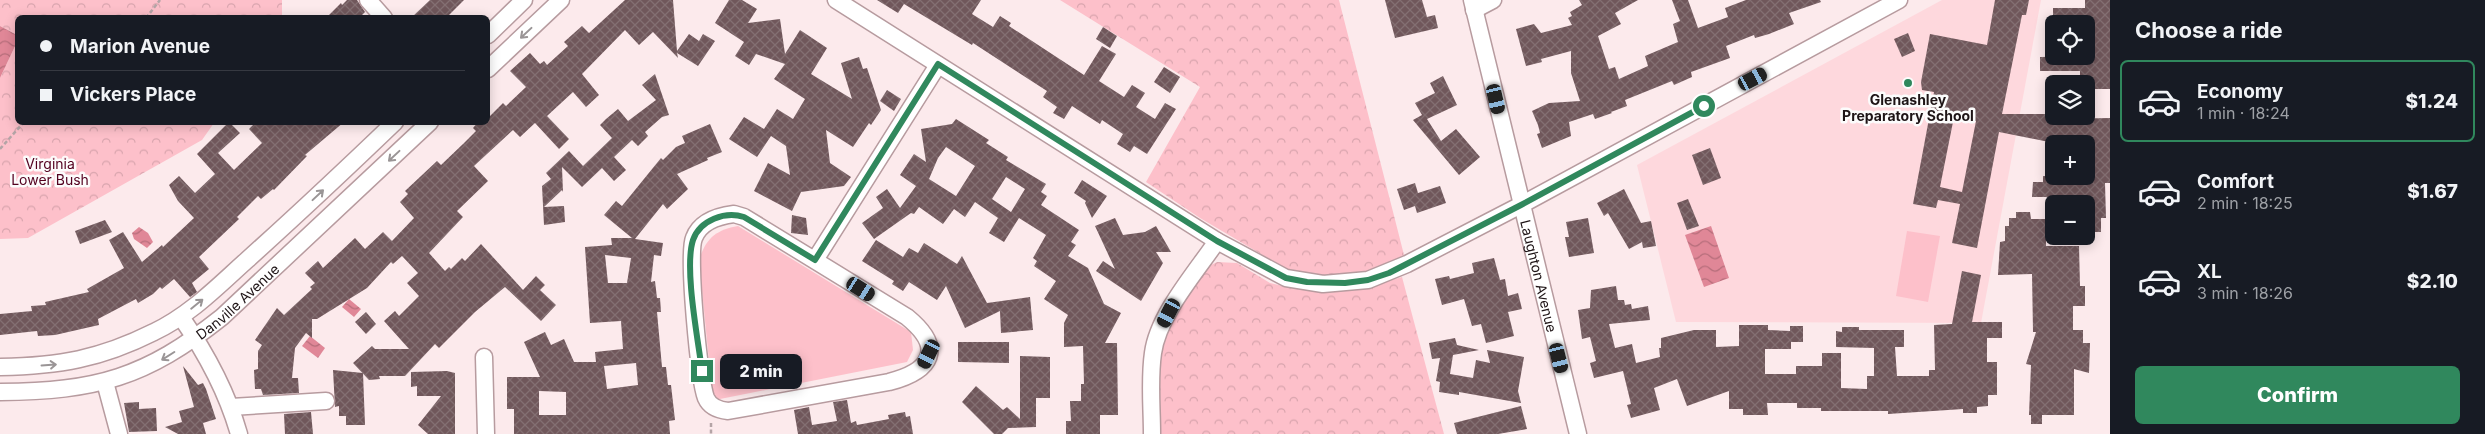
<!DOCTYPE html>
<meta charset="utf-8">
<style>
:root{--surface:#171b24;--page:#20242c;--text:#f1f3f6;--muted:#9ea1a6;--line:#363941;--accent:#30885d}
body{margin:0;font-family:Inter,sans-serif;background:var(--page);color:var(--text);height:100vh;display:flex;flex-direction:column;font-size:19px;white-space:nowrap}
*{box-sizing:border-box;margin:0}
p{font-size:16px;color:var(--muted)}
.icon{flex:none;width:28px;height:28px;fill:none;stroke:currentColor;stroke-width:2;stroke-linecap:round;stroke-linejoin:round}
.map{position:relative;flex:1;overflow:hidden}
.sheet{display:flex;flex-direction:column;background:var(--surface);width:375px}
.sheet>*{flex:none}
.top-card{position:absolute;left:15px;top:15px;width:475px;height:110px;border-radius:8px;box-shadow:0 2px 12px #0003;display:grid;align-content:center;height:110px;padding:0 25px;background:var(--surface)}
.controls{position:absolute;left:2045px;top:15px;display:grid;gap:10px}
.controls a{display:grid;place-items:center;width:50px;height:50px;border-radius:8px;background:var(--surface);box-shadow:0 2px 12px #0003;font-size:25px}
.end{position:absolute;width:22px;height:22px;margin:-11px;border:6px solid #30885d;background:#fff;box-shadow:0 0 0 2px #fff}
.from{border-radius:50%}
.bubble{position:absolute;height:35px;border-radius:8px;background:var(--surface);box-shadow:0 2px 12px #0003;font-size:16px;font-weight:800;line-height:35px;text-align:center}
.car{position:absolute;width:15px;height:30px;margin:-15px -8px;border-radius:6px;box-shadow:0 0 4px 1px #0007;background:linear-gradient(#222 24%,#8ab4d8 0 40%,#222 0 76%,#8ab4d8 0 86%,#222 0)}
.top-card b{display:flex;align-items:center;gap:18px;height:48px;font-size:19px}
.top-card b+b{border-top:1px solid var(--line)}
.top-card i{width:12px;height:12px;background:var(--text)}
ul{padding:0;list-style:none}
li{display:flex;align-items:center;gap:15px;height:82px;margin:0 10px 8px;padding:0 15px;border:2px solid transparent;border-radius:8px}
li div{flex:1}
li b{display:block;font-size:19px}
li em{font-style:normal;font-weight:800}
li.current{border-color:var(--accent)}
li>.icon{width:45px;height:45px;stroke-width:1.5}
h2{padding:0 25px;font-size:22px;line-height:60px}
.primary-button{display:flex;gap:10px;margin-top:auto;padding:10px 25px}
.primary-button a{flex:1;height:58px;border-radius:8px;background:var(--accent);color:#fff;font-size:20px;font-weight:800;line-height:58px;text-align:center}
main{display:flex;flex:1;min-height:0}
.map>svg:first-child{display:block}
.built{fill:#fed8dd}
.forest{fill:url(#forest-crowns)}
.park{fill:#fdc0ca}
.water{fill:url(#water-waves)}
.building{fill:url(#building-cross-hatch);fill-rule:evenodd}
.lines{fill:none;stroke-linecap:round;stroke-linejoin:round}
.minor-casing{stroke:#b79b9f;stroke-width:19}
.path{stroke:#b4a4a6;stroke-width:2.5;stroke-dasharray:4 2.5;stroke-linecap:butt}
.minor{stroke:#fff;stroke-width:16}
.oneway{stroke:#9a9596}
.route{stroke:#30885d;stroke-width:6}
.poi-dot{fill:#30885d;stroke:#fcfcfc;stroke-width:2}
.labels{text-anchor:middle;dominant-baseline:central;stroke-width:5;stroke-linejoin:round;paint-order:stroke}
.poi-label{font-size:14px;font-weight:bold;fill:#1e1416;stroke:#fcfcfc}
.park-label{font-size:14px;fill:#53011f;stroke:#fcfcfc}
.street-label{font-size:14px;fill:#1e1416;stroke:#fcfcfc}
</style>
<main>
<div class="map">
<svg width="2110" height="434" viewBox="0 0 2110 434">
<defs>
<pattern id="forest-crowns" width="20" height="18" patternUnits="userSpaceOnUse" patternTransform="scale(1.25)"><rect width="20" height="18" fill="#fdc0ca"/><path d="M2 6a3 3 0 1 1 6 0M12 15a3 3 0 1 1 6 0" fill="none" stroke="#d8a4ad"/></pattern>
<pattern id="water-waves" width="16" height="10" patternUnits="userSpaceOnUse" patternTransform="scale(1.25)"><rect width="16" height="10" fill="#e08797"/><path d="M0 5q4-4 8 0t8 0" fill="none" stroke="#b56d7a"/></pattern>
<pattern id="building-cross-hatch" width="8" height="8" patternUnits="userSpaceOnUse" patternTransform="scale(1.25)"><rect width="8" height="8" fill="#70575b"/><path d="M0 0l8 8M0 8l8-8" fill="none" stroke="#836f72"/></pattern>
</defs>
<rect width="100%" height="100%" fill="#fceaec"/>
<path class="built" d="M1942 0H2041L1981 323 1676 322 1637 165Z"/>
<g class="forest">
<path d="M0 0H282V17L18 18 17 35 0 26Z"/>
<path d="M1060 0H1339L1404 255 1381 268 1356 276 1313 275 1288 270 1200 218 1146 182 1200 87Z"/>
<path d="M17 42 18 122 214 123 202 140 28 238 0 239V78Z"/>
<path d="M1217 262 1237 263 1270 283 1296 289H1359L1402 277 1444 434H1158V372L1162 342 1182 303 1205 268Z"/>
</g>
<g class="park">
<path d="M738 226 911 332 913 350 907 362 715 400 711 381 699 260C706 238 716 230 738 226Z"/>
<path d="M1907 231 1940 236 1928 302 1896 296Z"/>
</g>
<g class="water">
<path d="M0 26 17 35V42L0 78Z"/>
<path d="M1711 226 1729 278 1704 287 1685 235Z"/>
<path d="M139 227 148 233 153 242 147 248 134 239 132 233Z"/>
<path d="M349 299 361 309 354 317 342 307Z"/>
<path d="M310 336 325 348 318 358 302 346Z"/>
</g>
<g class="building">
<path d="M347 0H357L365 12 359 18H326L341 3 342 5Z"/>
<path d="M430 0H464L446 18H411Z"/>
<path d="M625 0H673L677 51 689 34 699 41 703 34 715 41 698 66 677 53 678 58 653 32 639 45 625 30 582 74 599 95 586 107 573 92 547 116 569 139 559 149 535 123 520 137 513 130 474 166 488 181 457 211 463 217 429 253 445 271 449 267 451 269 462 258 465 261 481 244 523 290 536 276 545 285 540 290 556 305 541 321 505 287 475 312 439 348 435 344 405 376H379L380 379 369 380 353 363 372 346 375 349H409L384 321 395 311 399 316 419 296 407 283 418 273 402 256 393 264 391 262 367 288 317 319H312V338L306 333 295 348 292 378H298L299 393 263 395 261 389H255L254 370 258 369V351L262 345 255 340 277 308 284 315 312 289 310 287 315 283 305 273 318 261 323 268 355 238 365 249 383 232 392 241 414 218 400 202 408 194 405 191 437 161 441 165 463 144 476 131 473 128 478 122H488V118L503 103 506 106 526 87 510 71 530 53 540 64 544 61 547 65 568 46 564 42 582 26 589 33Z"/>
<path d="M729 0H742L757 9 748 23 780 19 785 54 800 30 827 48 811 74 852 99 841 63 859 57 863 69 867 68 881 110 871 125 869 123 853 147 826 130 830 163 851 177 844 186 801 192 792 211 754 191 768 163 790 175 786 146 771 136 757 157 729 139 744 117 764 129 777 109 793 119 805 99 774 79 785 64 756 54 749 65 735 56 744 42 715 23Z"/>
<path d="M877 0H981L972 14 993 27 1000 16 1011 23 1009 26 1084 75 1102 46 1116 54 1099 81 1124 97 1132 85 1145 93 1136 107 1155 119 1165 103 1176 109 1147 154 1134 146 1130 152 1117 144 1123 134 1102 120 1100 124 1072 106 1064 119 1053 113 1057 107 1043 97 1047 91 973 43 972 45 904 4 898 13Z"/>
<path d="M1385 0H1422L1427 17 1435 15 1438 28 1395 38Z"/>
<path d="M1579 0H1638L1615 13 1621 24 1598 36 1609 69 1615 67 1619 79 1648 66 1645 56 1678 42 1673 24 1680 21 1672 0H1688L1698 28 1728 17 1725 8 1746 0H1820L1821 2 1789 13 1794 24 1769 34 1755 38 1754 35 1726 46 1730 58 1691 72 1692 77 1674 85 1672 81 1625 100 1627 106 1611 112 1612 113 1595 119 1593 114 1569 122 1571 136 1542 148 1537 134 1540 133 1538 125 1532 111 1549 103 1580 101 1571 73V51L1541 59 1542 62 1526 66 1516 29 1534 24 1541 33 1572 25 1568 18 1572 16 1570 12 1582 5Z"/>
<path d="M1995 0H2029L2026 15H2022L2002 114H2054V119L2110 118V183H2105L2106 218H2101V232H2086V204H2060V197H2032L2033 182H2043V176H2086V144H2049V142L1999 132 1977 248 1952 243 1960 204 1938 200 1936 208 1913 204 1934 92 1922 90 1921 82 1930 34 1987 45ZM1954 117 1976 121 1962 192 1940 187Z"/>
<path d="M2085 0H2110V89H2086V84H2080V71H2040V57L2086 56V24H2053V8H2085Z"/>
<path d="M1103 27 1117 36 1110 48 1096 39Z"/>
<path d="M1908 33 1915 51 1902 57 1894 39Z"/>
<path d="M1164 67 1180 77 1170 93 1154 82Z"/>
<path d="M655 74 669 115 662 117 645 132 648 136 638 146 632 140 614 157 626 170 614 181 602 168 582 187 562 167 563 192 562 190 544 207 564 206 565 222 544 225 542 186 551 179 546 173 569 151 583 166 612 138 600 125 606 119 618 109 628 121 656 100 642 85Z"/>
<path d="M1443 76 1457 105 1427 119 1441 141 1456 129 1480 157 1459 175 1413 120 1422 115 1415 103 1435 93 1430 83Z"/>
<path d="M887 90 901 99 894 111 880 101Z"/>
<path d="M956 119 989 140 986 143 1008 157 1006 160 1046 184 1041 192 1047 196 1041 205 1079 230 1071 242 1076 245 1068 256 1088 268 1104 304 1121 313 1105 343H1117L1118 415H1100V434H1066V421H1071L1070 401H1081V384H1084L1083 346 1064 347V323L1068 315 1044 299 1056 281 1034 266 1037 261 1033 258 1046 235 1019 218 1004 242 989 233 998 218 975 202 965 217 954 209 943 224 919 207 914 214 911 213 874 239 862 223 883 208 876 197 887 189 900 208 916 186 900 175 914 154 926 162 921 129 952 124ZM946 147 975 166 956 196 929 179 938 158ZM1006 177 1025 189 1011 212 992 199Z"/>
<path d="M229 122 240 133 218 153 234 170 262 143 249 129 256 122H344L305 155 307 156 274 190 273 189 261 199 258 196 237 217 239 219 199 257 209 269 192 283 197 292 190 297 174 279 162 289 160 287 153 294 138 303 136 299 98 319 99 325 55 335 38 336 37 331 0 335V314L32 311 31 306 46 305 45 302 89 292 87 289 124 268 109 240 123 232 142 262 162 245 163 247 194 218 178 201 169 185 179 176 195 193 215 174 197 154Z"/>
<path d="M710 124 722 152 707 158 708 160 677 174 688 189 667 209 663 204 635 239 663 243 661 256 654 255 651 282 655 281 657 298H660L661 312H657L662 367H666L668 385H671L675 420 669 421 670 434H514V409H507V377H540L524 342 545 332 551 345 564 339 574 362H596L595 352 623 349 621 321 590 323 585 247 612 245 611 238H632L604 215 616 201 622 206 661 158 663 160 676 147 685 143 682 136ZM605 255 631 258 627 283H608ZM636 363 638 385 607 389 604 366ZM539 391 566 392V415H539Z"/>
<path d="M1710 148 1721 178 1703 185 1692 155Z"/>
<path d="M1082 180 1107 196 1092 218 1085 203 1086 201 1074 193Z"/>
<path d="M1415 183 1418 193 1440 186 1446 203 1417 213 1415 206 1404 210 1397 189Z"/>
<path d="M1624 189 1641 223 1651 221 1656 246 1643 248 1642 242 1629 249 1608 213 1604 216 1597 203Z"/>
<path d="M1688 199 1699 226 1687 230 1677 203Z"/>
<path d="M2016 212H2030L2031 219H2046V246H2079L2080 286H2085V306H2073V330H2083V343H2090L2089 373 2074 369V415H2042V424H2031V415H2029L2031 365 2026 364 2036 332H2033L2032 274 1998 275 2000 242 2005 241V226H2009V218H2016Z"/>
<path d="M792 215 806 218 808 235 791 233Z"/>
<path d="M1115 218 1123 235 1145 232 1156 226 1171 252H1156L1163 263 1141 301 1096 271 1103 261 1115 269 1095 226Z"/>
<path d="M1588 218 1594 253 1569 257 1565 237H1569L1566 222Z"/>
<path d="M105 220 112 232 80 244 75 231Z"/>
<path d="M876 240 903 257 909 248 918 253 924 243 957 264 962 256 987 303 1030 297 1033 330 1001 333 1000 311 965 328 946 286 937 300 909 282 903 291 892 284 894 281 862 261Z"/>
<path d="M1494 258 1500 280 1505 279 1508 296 1518 293 1522 309 1508 312 1514 336 1486 343 1481 324 1472 326 1464 299 1442 305 1435 279 1449 276 1450 279 1474 273 1472 263Z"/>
<path d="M1962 271 1981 275 1972 322H2002V338H1987V362H1997V395H1988V406L1977 407V413H1963V409L1888 414V411H1821V408H1797V403H1767L1768 415H1743V409H1729V391L1687 406 1677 379 1654 388 1660 410 1631 418 1627 405 1631 404 1623 371 1594 378 1590 363 1596 361 1590 337 1582 339 1578 310 1590 308 1591 290 1616 286 1618 300H1624L1625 305 1631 304 1632 309 1648 306 1650 320 1609 324 1615 348 1632 344 1636 363 1660 357 1659 348H1661V338L1694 330H1716V347L1739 346V325H1768V330L1790 331V326H1803V342H1791V349H1765V374H1796V366H1822V353H1841V388L1867 389V376H1874V348L1836 347V331L1842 332V327H1859V330H1904V347H1895L1897 376H1929V370H1935L1934 325 1952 324Z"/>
<path d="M366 312 376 324 366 334 355 322Z"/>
<path d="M1455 338 1457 345 1479 350 1453 355 1450 374 1473 378 1476 360 1490 363 1487 350 1524 357 1518 391 1521 403 1459 392V395L1439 392 1440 382 1436 381 1440 358 1432 359 1429 343Z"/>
<path d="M958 342H1009V363L958 362Z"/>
<path d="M1020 356 1050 357V398H1036V427L1008 428 1002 434H994L962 402 976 386 1003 410 1007 407 1020 419Z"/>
<path d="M183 366 198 385 203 383 206 389 216 419 203 423 206 434H178L165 427 182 422 179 411 194 407Z"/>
<path d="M333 370 363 373 365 425H346V416H339V406L335 407Z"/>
<path d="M447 371 455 373V434H428L418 425 441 396H417V386L411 387V372Z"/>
<path d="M847 400 851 423 856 421 857 425 889 419 888 415 905 412 906 417 910 416 913 434H798L794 410 809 407 812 425 837 421 833 402Z"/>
<path d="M139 402V409L156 408 157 431 129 432 124 403Z"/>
<path d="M1521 406 1527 429 1498 434H1457L1454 423Z"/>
<path d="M311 412 313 434H285L284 414Z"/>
</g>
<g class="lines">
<defs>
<g id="minor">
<path d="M368 0 384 18"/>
<path d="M836 0 1217 241 1286 278 1323 284 1368 280 1407 264 1521 205 1899 0"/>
<path id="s1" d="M1472 0 1578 434"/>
<path d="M1474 10 1493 0"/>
<path d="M488 35 524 0"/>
<path d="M488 69 561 0"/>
<path d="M734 214 744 217 907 317C945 348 932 371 889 382L728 411C718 410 710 407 706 398 699 380 687 254 694 238 700 222 718 216 734 214Z"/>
<path d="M815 260 938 65"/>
<path d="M181 317C206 353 227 392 239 434"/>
<path d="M484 357 486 434"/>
<path d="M0 367C59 366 100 359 154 332 190 315 218 286 247 260 297 215 346 169 395 122"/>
<path d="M105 382 119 434"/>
<path id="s2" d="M0 392C97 391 145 378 222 317L430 122"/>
<path d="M231 407 326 401"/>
<path d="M1152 434C1152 407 1149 380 1153 353 1158 315 1196 272 1217 241"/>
</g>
</defs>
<use href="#minor" class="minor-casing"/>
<g class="path">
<path d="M146 18 160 0"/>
<path d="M0 149 24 122"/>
<path d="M711 423V434"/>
</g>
<use href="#minor" class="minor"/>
</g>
<defs><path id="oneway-shaft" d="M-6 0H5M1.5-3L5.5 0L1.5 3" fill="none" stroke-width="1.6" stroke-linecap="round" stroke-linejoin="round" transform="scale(1.25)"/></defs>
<g class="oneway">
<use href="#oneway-shaft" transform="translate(526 33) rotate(137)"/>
<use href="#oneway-shaft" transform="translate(394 156) rotate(137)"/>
<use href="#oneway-shaft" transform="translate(318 195) rotate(-43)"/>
<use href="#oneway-shaft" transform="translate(197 304) rotate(-39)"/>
<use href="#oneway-shaft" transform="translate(168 356) rotate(148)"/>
<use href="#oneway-shaft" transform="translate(49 365) rotate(-4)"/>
</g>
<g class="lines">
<path class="route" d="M702 371C698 339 684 268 693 240 700 220 725 211 744 217L815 260 938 64 1217 241 1286 278 1307 282 1345 283 1368 280 1389 273 1521 205 1704 106"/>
</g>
<circle class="poi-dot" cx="1908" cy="83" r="5"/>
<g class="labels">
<g class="poi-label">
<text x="1908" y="99">Glenashley<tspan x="1908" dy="16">Preparatory School</tspan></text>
</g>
<g class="park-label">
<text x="50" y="163">Virginia<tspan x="50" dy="16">Lower Bush</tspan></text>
</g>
<g class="street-label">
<text stroke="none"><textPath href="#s1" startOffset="284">Laughton Avenue</textPath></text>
<text stroke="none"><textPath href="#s2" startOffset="262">Danville Avenue</textPath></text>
</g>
</g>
</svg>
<div class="controls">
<a><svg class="icon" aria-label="locate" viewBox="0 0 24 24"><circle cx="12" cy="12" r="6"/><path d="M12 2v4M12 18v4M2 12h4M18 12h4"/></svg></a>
<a><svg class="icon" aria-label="layers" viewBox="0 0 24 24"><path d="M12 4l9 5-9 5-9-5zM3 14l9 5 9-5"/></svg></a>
<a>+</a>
<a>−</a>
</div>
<i class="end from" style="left:1704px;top:106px"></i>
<i class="end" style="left:702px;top:371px"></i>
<div class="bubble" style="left:720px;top:354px;width:82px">2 min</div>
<i class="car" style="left:1753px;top:79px;rotate:62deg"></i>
<i class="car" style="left:1496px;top:99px;rotate:167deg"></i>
<i class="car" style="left:861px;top:289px;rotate:122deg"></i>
<i class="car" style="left:1169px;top:313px;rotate:208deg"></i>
<i class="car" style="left:929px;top:354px;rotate:206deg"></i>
<i class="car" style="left:1559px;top:358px;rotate:166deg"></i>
<div class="top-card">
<b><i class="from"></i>Marion Avenue</b>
<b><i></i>Vickers Place</b>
</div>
</div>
<section class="sheet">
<h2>Choose a ride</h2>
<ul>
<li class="current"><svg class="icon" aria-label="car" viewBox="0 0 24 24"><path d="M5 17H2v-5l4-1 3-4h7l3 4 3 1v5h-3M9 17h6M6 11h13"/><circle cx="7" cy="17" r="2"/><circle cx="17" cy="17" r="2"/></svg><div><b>Economy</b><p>1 min · 18:24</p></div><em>$1.24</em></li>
<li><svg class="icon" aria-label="car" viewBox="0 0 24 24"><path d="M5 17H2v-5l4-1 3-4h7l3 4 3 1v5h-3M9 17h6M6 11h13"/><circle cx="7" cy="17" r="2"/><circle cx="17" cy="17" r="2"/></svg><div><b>Comfort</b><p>2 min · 18:25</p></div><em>$1.67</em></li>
<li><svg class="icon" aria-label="car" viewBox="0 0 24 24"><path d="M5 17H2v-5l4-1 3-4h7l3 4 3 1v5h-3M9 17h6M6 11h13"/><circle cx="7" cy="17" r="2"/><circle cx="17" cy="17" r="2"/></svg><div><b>XL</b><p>3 min · 18:26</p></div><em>$2.10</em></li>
</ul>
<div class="primary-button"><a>Confirm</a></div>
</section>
</main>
